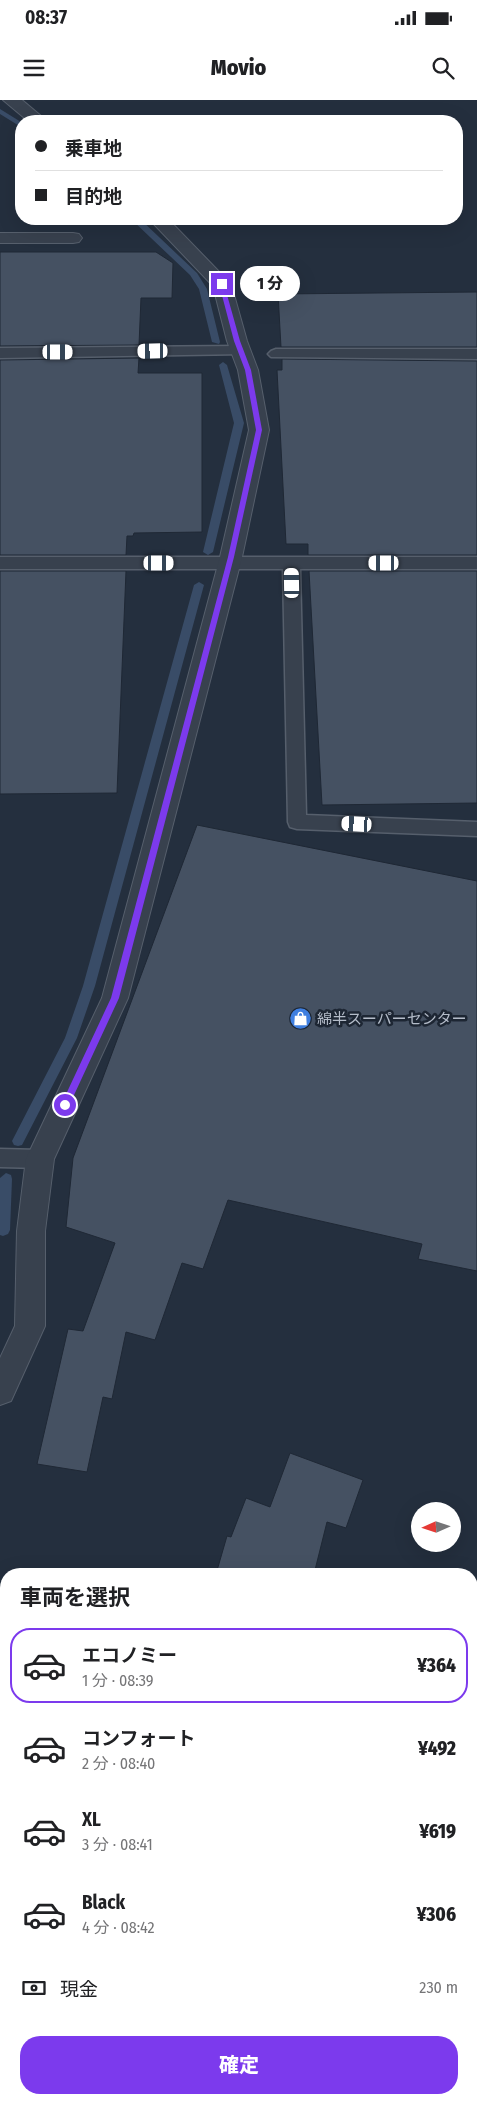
<!DOCTYPE html>
<html lang="ja">
<meta charset="utf-8">
<style>
:root{--surface:#fff;--page:#f2f2f2;--text:#202124;--muted:#757577;--line:#e0e0e0;--accent:#7c3aed}
body{margin:0;font-family:"Fira Sans Condensed","Noto Sans JP",sans-serif;background:var(--page);color:var(--text);height:100vh;display:flex;flex-direction:column;font-size:19px;white-space:nowrap}
*{box-sizing:border-box;margin:0}
p{font-size:16px;color:var(--muted)}
.icon{flex:none;width:28px;height:28px;fill:none;stroke:currentColor;stroke-width:2;stroke-linecap:round;stroke-linejoin:round}
.map{position:relative;flex:1;overflow:hidden}
.details{position:absolute;left:0px;top:1468px;width:478px;height:536px;display:flex;flex-direction:column;background:var(--surface);border-radius:20px 20px 0 0;box-shadow:0 5px 20px #0002}
.details>*{flex:none}
.guide{position:absolute;left:15px;top:15px;width:448px;height:110px;border-radius:20px;box-shadow:0 5px 20px #0002;display:grid;align-content:center;height:110px;padding:0 20px;background:var(--surface)}
.needle{width:32px;rotate:267deg}
.tools{position:absolute;left:411px;top:1402px;display:grid;gap:10px}
.tools a{display:grid;place-items:center;width:50px;height:50px;border-radius:50%;background:var(--surface);box-shadow:0 5px 20px #0002;font-size:25px}
.end{position:absolute;width:22px;height:22px;margin:-11px;border:6px solid #7c3aed;background:#fff;box-shadow:0 0 0 2px #fff}
.from{border-radius:50%}
.bubble{position:absolute;height:35px;border-radius:18px;background:var(--surface);box-shadow:0 5px 20px #0002;font-size:16px;font-weight:800;line-height:35px;text-align:center}
.car{position:absolute;width:15px;height:30px;margin:-15px -8px;border-radius:6px;box-shadow:0 0 4px 1px #0007;background:linear-gradient(#fff 24%,#345 0 40%,#fff 0 76%,#345 0 86%,#fff 0)}
.guide b{display:flex;align-items:center;gap:18px;height:48px;font-size:19px}
.guide b+b{border-top:1px solid var(--line)}
.guide i{width:12px;height:12px;background:var(--text)}
ul{padding:0;list-style:none}
li{display:flex;align-items:center;gap:15px;height:75px;margin:0 10px 8px;padding:0 10px;border:2px solid transparent;border-radius:20px}
li div{flex:1}
li b{display:block;font-size:19px}
li em{font-style:normal;font-weight:800}
li.current{border-color:var(--accent)}
li>.icon{width:45px;height:45px;stroke-width:1.5}
h2{padding:0 20px;font-size:22px;line-height:60px}
.pay{display:flex;align-items:center;gap:12px;height:55px;padding:0 20px;font-size:19px}
.pay p{margin-inline-start:auto}
.action{display:flex;gap:10px;margin-top:auto;padding:10px 20px}
.action a{flex:1;height:58px;border-radius:20px;background:var(--accent);color:#fff;font-size:20px;font-weight:800;line-height:58px;text-align:center}
.status{display:flex;justify-content:space-between;align-items:center;height:35px;padding:0 25px;background:var(--surface);direction:ltr}
.status svg{height:14px;fill:currentColor}
header{display:flex;justify-content:space-between;align-items:center;height:65px;padding:0 20px;background:var(--surface);font-size:22px;font-weight:800}
.map>svg:first-child{display:block}
.lines{fill:none;stroke-linecap:round;stroke-linejoin:round}
.stream{fill:#394c67;fill-rule:evenodd}
.building{fill:#455162;stroke:#1f2835}
.lane-casing{stroke:#565f6c;stroke-width:3}
.street-casing{stroke:#565f6c;stroke-width:2}
.primary-casing{stroke:#414a57;stroke-width:2}
.lane{fill:#38414e;fill-rule:evenodd}
.street{fill:#38414e;fill-rule:evenodd}
.primary{fill:#56606e;fill-rule:evenodd}
.route{fill:#7c3aed}
.labels{text-anchor:middle;dominant-baseline:central;stroke-width:5;stroke-linejoin:round;paint-order:stroke}
.poi-label{font-size:15px;fill:#b4bcc9;stroke:#1d2633;text-anchor:start}
</style>
<div class="status"><b>08:37</b><svg viewBox="0 0 49 12"><path d="M0 12V9h3v3zM5 12V6h3v6zM10 12V3h3v9zM15 12V0h3v12zM26 1h20v11H26zM47 4h2v5h-2z"/></svg></div>
<header><svg class="icon" aria-label="menu" viewBox="0 0 24 24"><path d="M4 6h16M4 12h16M4 18h16"/></svg>Movio<svg class="icon" aria-label="search" viewBox="0 0 24 24"><circle cx="10" cy="10" r="6"/><path d="M15 15l6 6"/></svg></header>
<div class="map">
<svg width="477" height="2003" viewBox="0 0 477 2003">
<rect width="100%" height="100%" fill="#242f3e"/>
<g class="lines">
<g class="stream">
<path d="M0 9 21 22V27L0 14Z"/>
<path d="M131 119H140L197 173 207 189 220 242 219 244 212 242 199 189 190 175Z"/>
<path d="M223 262 227 265 244 323 213 452 208 455 203 452 234 323 219 265Z"/>
<path d="M199 482 204 485 95 886 77 938 22 1045 18 1046 14 1045 12 1041 65 938 83 886 194 485Z"/>
<path d="M6 1073 11 1075 12 1079 10 1130 8 1134 3 1136 0 1135V1078Z"/>
<path d="M0 1920 6 1923V1960L0 1957Z"/>
<path d="M10 1998H27L29 2003H11Z"/>
</g>
</g>
<g class="building">
<path d="M0 152H156L173 163 172 198H141L139 245 0 246Z"/>
<path d="M477 192V247H281L278 194Z"/>
<path d="M139 258 138 273H202V432L134 433 133 436H127L126 455H0V260Z"/>
<path d="M282 259 477 261V455H308V444H286L277 270H282Z"/>
<path d="M0 471H126L117 693 0 694Z"/>
<path d="M309 471H477V703L322 705Z"/>
<path d="M197 725 477 781V1171L418 1159 422 1144 228 1100 203 1169 182 1163 155 1240 126 1232 112 1299 103 1297 87 1372 37 1364 68 1229 83 1231 115 1143 66 1127 73 1058Z"/>
<path d="M290 1353 363 1380 346 1428 327 1422 314 1474H216L227 1436 231 1437 246 1398 270 1407Z"/>
</g>
<g class="lines">
<defs>
<g id="lane">
<path d="M240 246 245 248 248 251 245 254 0 258V248Z"/>
<path d="M276 249H477V259L271 257 268 254 271 251Z"/>
<path d="M0 457H477V469H300L306 715 477 722V736L297 729 290 727 288 722 283 469H0Z"/>
<path d="M0 1049 40 1050 48 1052 51 1059 48 1066 40 1068 0 1067Z"/>
</g>
<g id="street">
<path d="M3 0H22L47 21H28Z"/>
<path d="M149 119H168L231 184 247 241 258 270 269 330 242 457 128 898 54 1059 45 1131V1226L11 1301 0 1305V1258L15 1226 17 1131 26 1059 102 898 220 457 249 330 238 270 227 241 213 186Z"/>
<path d="M0 133H73L79 134 82 138 79 142 73 143H0Z"/>
</g>
<g id="primary">
<path d="M0 1506 6 1508V1541L0 1540Z"/>
<path d="M0 1591 6 1593V1627L0 1625Z"/>
<path d="M471 1624 477 1626V1660L471 1658Z"/>
<path d="M471 1722 477 1723V1759L471 1758Z"/>
</g>
</defs>
<use href="#lane" class="lane-casing"/>
<use href="#street" class="street-casing"/>
<use href="#primary" class="primary-casing"/>
<use href="#lane" class="lane"/>
<use href="#street" class="street"/>
<use href="#primary" class="primary"/>
</g>
<path class="route" d="M222 182 224 184 240 241 251 270 262 330 234 457 119 898 68 1008 65 1009 61 1005 111 898 228 457 256 330 245 270 234 241 219 184Z"/>
<defs>
<symbol id="shop-disc" viewBox="-11 -11 22 22"><circle r="9.5" fill="#3f7fe0" stroke="#1d2633"/><path d="M-5-2.5h2.3a2.7 3.5 0 0 1 5.4 0H5L5.5 6h-11ZM-1.5-2.5h3a1.5 2.3 0 0 0-3 0Z" fill="#fff"/></symbol>
</defs>
<g fill-rule="evenodd">
<use href="#shop-disc" x="288" y="906" width="25" height="25"/>
</g>
<g class="labels">
<g class="poi-label">
<text x="317" y="919">綿半スーパーセンター</text>
</g>
</g>
</svg>
<div class="tools">
<a><svg class="needle" viewBox="-14 -14 28 28"><path d="M0-13l5 13h-10z" fill="#e53935"/><path d="M0 13l5-13h-10z" fill="#757577"/></svg></a>
</div>
<i class="end from" style="left:65px;top:1005px"></i>
<i class="end" style="left:222px;top:184px"></i>
<div class="bubble" style="left:240px;top:166px;width:60px">1 分</div>
<i class="car" style="left:153px;top:251px;rotate:269deg"></i>
<i class="car" style="left:58px;top:252px;rotate:90deg"></i>
<i class="car" style="left:159px;top:463px;rotate:90deg"></i>
<i class="car" style="left:384px;top:463px;rotate:270deg"></i>
<i class="car" style="left:292px;top:483px;rotate:359deg"></i>
<i class="car" style="left:357px;top:724px;rotate:273deg"></i>
<div class="guide">
<b><i class="from"></i>乗車地</b>
<b><i></i>目的地</b>
</div>
<section class="details">
<h2>車両を選択</h2>
<ul>
<li class="current"><svg class="icon" aria-label="car" viewBox="0 0 24 24"><path d="M5 17H2v-5l4-1 3-4h7l3 4 3 1v5h-3M9 17h6M6 11h13"/><circle cx="7" cy="17" r="2"/><circle cx="17" cy="17" r="2"/></svg><div><b>エコノミー</b><p>1 分 · 08:39</p></div><em>¥364</em></li>
<li><svg class="icon" aria-label="car" viewBox="0 0 24 24"><path d="M5 17H2v-5l4-1 3-4h7l3 4 3 1v5h-3M9 17h6M6 11h13"/><circle cx="7" cy="17" r="2"/><circle cx="17" cy="17" r="2"/></svg><div><b>コンフォート</b><p>2 分 · 08:40</p></div><em>¥492</em></li>
<li><svg class="icon" aria-label="car" viewBox="0 0 24 24"><path d="M5 17H2v-5l4-1 3-4h7l3 4 3 1v5h-3M9 17h6M6 11h13"/><circle cx="7" cy="17" r="2"/><circle cx="17" cy="17" r="2"/></svg><div><b>XL</b><p>3 分 · 08:41</p></div><em>¥619</em></li>
<li><svg class="icon" aria-label="car" viewBox="0 0 24 24"><path d="M5 17H2v-5l4-1 3-4h7l3 4 3 1v5h-3M9 17h6M6 11h13"/><circle cx="7" cy="17" r="2"/><circle cx="17" cy="17" r="2"/></svg><div><b>Black</b><p>4 分 · 08:42</p></div><em>¥306</em></li>
</ul>
<div class="pay"><svg class="icon" aria-label="cash" viewBox="0 0 24 24"><path d="M3 7h18v10H3z"/><circle cx="12" cy="12" r="2"/></svg>現金<p>230 m</p></div>
<div class="action"><a>確定</a></div>
</section>
</div>
